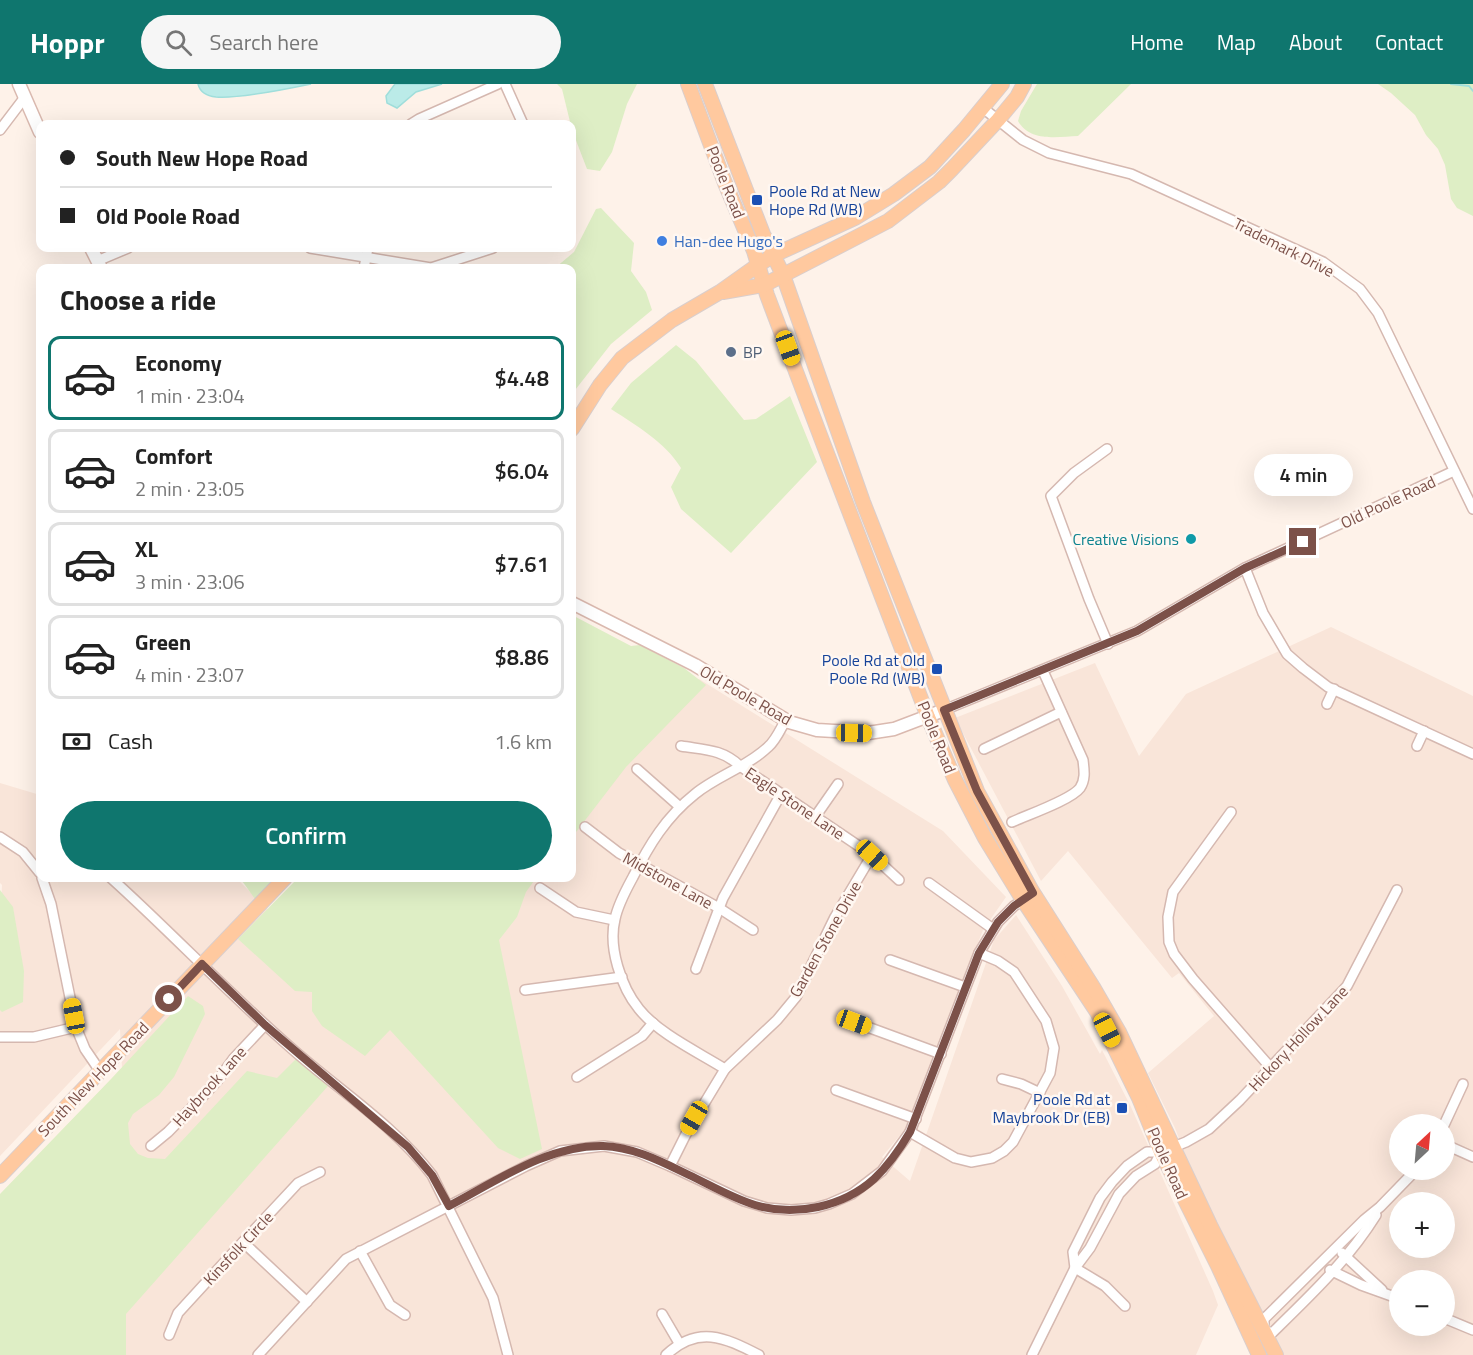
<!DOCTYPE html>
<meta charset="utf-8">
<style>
:root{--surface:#fff;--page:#f6f6f6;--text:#222;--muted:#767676;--line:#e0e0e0;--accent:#0f766e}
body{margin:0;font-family:"Titillium Web",sans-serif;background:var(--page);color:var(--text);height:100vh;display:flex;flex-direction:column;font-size:22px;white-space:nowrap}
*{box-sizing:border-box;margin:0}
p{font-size:20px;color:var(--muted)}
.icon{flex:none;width:33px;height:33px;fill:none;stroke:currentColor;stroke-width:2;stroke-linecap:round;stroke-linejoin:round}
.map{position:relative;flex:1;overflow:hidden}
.sheet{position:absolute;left:36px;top:180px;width:540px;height:618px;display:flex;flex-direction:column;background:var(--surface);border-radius:12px;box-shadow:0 6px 24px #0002}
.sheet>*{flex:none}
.hud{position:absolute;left:36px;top:36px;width:540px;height:132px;border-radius:12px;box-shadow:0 6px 24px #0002;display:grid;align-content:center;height:132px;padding:0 24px;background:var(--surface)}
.needle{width:39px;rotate:26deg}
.buttons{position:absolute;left:1389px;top:1030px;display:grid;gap:12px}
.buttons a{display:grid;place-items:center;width:66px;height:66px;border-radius:50%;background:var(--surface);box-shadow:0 6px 24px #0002;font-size:30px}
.end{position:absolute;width:27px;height:27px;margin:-14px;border:8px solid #7c5149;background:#fff;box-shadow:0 0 0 3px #fff}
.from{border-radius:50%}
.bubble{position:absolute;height:42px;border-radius:21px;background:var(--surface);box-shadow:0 6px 24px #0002;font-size:20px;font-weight:600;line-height:42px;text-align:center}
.car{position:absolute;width:18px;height:36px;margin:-18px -9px;border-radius:8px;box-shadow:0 0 4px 2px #0007;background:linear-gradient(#f5c518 24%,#345 0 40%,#f5c518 0 76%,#345 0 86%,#f5c518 0)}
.hud b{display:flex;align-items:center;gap:21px;height:57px;font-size:22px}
.hud b+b{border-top:2px solid var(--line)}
.hud i{width:15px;height:15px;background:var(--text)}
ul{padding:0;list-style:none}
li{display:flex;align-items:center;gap:18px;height:84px;margin:0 12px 9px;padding:0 12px;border:3px solid var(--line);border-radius:12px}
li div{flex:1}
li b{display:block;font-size:22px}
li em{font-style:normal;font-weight:600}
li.current{border-color:var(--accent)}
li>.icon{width:54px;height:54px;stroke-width:1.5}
h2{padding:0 24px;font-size:27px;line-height:72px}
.pay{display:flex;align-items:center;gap:15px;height:66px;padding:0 24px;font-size:22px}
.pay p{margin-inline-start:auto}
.primary-button{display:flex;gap:12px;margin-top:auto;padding:12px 24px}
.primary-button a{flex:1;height:69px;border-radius:36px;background:var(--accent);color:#fff;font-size:24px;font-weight:600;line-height:69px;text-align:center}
header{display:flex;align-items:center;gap:36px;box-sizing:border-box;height:84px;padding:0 30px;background:var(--accent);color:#fff}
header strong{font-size:28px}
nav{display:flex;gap:33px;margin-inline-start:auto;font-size:21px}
.search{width:420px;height:54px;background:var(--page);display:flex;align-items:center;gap:15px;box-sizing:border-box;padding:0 21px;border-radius:33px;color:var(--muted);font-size:22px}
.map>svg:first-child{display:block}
.residential{fill:#f9e5d9;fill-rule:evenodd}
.green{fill:#deeec5}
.water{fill:#bbebe8;stroke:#a0dedb;stroke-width:1.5}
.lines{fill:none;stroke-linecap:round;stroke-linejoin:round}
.stream{stroke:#a0dedb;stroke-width:2}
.street-casing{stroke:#d5b8b0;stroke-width:12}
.secondary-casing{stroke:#dab9af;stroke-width:15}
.primary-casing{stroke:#dacecc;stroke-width:16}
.street{stroke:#fff;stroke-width:9}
.secondary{stroke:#fff;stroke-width:12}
.primary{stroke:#ffc99f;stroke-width:14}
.route{stroke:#7c5149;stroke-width:8}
.transit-dot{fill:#1a4fb4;stroke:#fff7f1;stroke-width:2}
.shop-dot{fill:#3f7fe0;stroke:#fff7f1;stroke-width:2}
.service-dot{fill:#5c6f8a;stroke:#fff7f1;stroke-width:2}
.culture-dot{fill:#0f9aa8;stroke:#fff7f1;stroke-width:2}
.labels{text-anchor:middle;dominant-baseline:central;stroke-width:5;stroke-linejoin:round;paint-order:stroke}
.street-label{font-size:16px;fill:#7c5149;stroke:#fff7f1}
.transit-label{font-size:16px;fill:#164399;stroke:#fff7f1;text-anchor:end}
.shop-label{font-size:16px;fill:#366cbe;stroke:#fff7f1;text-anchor:start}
.service-label{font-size:16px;fill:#4e5e75;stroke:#fff7f1;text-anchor:start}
.culture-label{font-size:16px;fill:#0d838f;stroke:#fff7f1;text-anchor:end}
</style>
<header>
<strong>Hoppr</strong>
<div class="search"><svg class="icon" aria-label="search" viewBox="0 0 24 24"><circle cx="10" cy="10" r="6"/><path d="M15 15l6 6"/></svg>Search here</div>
<nav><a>Home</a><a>Map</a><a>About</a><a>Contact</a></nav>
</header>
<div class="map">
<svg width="1473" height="1271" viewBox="0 0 1473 1271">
<rect width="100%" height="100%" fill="#fef2e9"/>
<g class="residential">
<path d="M1331 543 1473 612V1271H1268L1251 1240 1219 1161 1175 1044 1148 989 1214 932 1179 889 1172 894 1068 767 1041 797 955 634 1095 579 1139 672 1186 610ZM1400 1041H1444V1086H1400ZM1400 1119H1444V1164H1400ZM1400 1197H1444V1242H1400Z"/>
<path d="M699 595 943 747 1006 813 983 846 905 1045 882 1073 910 1097 994 856 1016 831 1062 902 1100 970 1102 966 1131 1023 1213 1207 1218 1221 1196 1271H0V1111L122 984 120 945 0 1072V844L2 801 0 799V699L40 711V794H236L313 869 517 794H572V734Z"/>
</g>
<g class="green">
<path d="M557 0H637L627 20 612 68 600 87 587 85 572 46 562 5Z"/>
<path d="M1037 0H1131L1078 52C1057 53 1030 58 1018 37L1021 27Z"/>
<path d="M1378 0H1473V132L1457 124 1451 115 1445 81 1438 65 1426 51 1415 31 1391 9Z"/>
<path d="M601 124 634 159 631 187 646 208 652 226 611 260 572 310V278L576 272 575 261 572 258V184H555L574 168 596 125Z"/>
<path d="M676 261 696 277 744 336 756 335 790 312 817 378 731 469 681 425 671 403 681 384C665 358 637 342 611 325L631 299Z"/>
<path d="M572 531 631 562 640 561 684 584 706 601 626 683 573 752 572 758Z"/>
<path d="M240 794H275L255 815Z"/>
<path d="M298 794H536L526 808 517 833 499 856 542 1065 520 1075 498 1064 390 946 365 972 322 942 312 927V908L295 907 238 855Z"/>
<path d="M0 806 13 823 24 887 23 918 2 928 0 926Z"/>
<path d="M188 912 203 922 205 930 174 993 159 1011 133 1030 128 1039 130 1060 138 1070 148 1074 165 1075 247 987 277 994 296 975 328 1002 126 1230V1271H0V1110L112 994Z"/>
</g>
<g class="water">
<path d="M198 0H311C287 5 239 15 216 13 207 12 200 8 198 0Z"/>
<path d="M395 0H442L416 8 397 24 387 19 386 12Z"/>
</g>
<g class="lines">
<path class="stream" d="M1451 0 1469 2 1473 7"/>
<defs>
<g id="street">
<path d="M505 0 523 40"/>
<path d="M983 24 1023 56 1049 69 1131 90 1323 178 1360 205 1378 229 1473 425"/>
<path d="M411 40 419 35 498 0"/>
<path d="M0 46 25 13"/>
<path d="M310 164 431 184 493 164"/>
<path d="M97 177 128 164"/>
<path d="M364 184 368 164"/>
<path d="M1107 365 1074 389 1051 412 1089 515 1108 560"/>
<path d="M1245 484 1263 529 1287 570 1303 584 1328 603 1473 670"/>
<path d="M1327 620 1334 605"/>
<path d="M944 626 1137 547 1245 484 1454 387"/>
<path d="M681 662C705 666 722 665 740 682L872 771 899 796"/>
<path d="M1417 662 1424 647"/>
<path d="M984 665 1061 628"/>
<path d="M637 685 680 723"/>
<path d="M1231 728 1173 808 1168 833 1169 858 1174 870 1193 895 1271 984"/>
<path d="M815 733 838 700"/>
<path d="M1012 738C1027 731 1071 716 1080 704 1086 695 1084 685 1083 676L1043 587"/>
<path d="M585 743 619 769 719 824 753 846"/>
<path d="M0 753 23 768 40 789"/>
<path d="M42 794 51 820 76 943 85 965 100 987"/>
<path d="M111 794C172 849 228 909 290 963 337 1005 393 1040 432 1091L493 1214 508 1271"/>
<path d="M929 799 993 845"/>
<path d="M540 804 576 828 614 836"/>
<path d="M890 876 965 903"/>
<path d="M696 885 723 814 781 710"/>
<path d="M525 906 622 893"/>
<path d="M854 938 941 970"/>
<path d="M0 953H34L76 943"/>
<path d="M725 985C698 968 659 950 639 925 621 903 608 863 615 835 618 820 626 806 633 793 649 761 666 733 695 710 717 692 747 683 768 663 776 656 780 646 785 637"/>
<path d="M577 993 642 952 653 939"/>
<path d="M1002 995 1021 1000 1040 1009"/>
<path d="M836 1006 916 1035"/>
<path d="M1444 1041 1463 1000"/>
<path d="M910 1048 955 1074 971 1078 992 1074 1004 1067 1013 1058 1050 989 1054 964 1046 937 1014 888 998 877 979 869"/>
<path d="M1444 1060 1473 1073"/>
<path d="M151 1062 168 1048 206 1009 218 996 234 974 265 941"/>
<path d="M670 1082 687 1048 725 985 777 936 796 913 835 833 872 771"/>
<path d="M243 1158 307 1218"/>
<path d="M360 1167 390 1221 405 1231"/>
<path d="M1342 1169 1382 1206"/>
<path d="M1075 1184 1073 1168 1100 1114 1112 1098 1127 1082 1147 1068H1161L1186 1058 1209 1045 1240 1016 1347 902 1397 806"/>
<path d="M1075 1184 1105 1202 1125 1222"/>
<path d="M1330 1186 1361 1201 1400 1215"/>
<path d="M662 1230 679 1259"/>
<path d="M1444 1234 1473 1246"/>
<path d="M1264 1246V1235L1364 1136 1380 1123 1416 1086"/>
<path d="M1264 1246 1272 1249C1310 1212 1348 1176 1376 1131"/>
<path d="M169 1251 178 1229 243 1158 298 1099 320 1088"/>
<path d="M258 1271 346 1175 526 1082 560 1067 604 1062 637 1068 670 1082 744 1117 767 1124 791 1126 815 1124 829 1120 852 1110 882 1087 910 1048 979 869 998 838 1014 822 1026 814"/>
<path d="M666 1271C698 1241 724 1253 759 1271"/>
<path d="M1032 1271 1075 1184 1090 1164 1119 1110 1136 1092 1155 1080 1161 1068"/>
</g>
<g id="secondary">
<path d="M19 0 40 48"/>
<path d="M91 164 101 184"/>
<path d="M572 519 695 581 789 638 817 646 868 649 894 645 944 626"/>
</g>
<g id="primary">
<path d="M688 0 725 99 754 167 767 211 823 359 928 633 955 696 985 754 1023 816 1097 928 1139 1014 1161 1068 1218 1182 1259 1271"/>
<path d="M705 0 763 150 783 191 863 418 977 707 1032 807 1093 903 1119 948 1210 1141 1276 1271"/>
<path d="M723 208 764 201 888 137 939 98 952 85 998 36 1017 13 1024 0"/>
<path d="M572 345 600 301 622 274 672 236 720 208 758 181 774 171 855 134 894 110 930 83 964 46 1002 0"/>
<path d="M0 1092 285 794"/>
</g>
</defs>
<use href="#street" class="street-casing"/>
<use href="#secondary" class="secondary-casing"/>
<use href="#primary" class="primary-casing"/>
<use href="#street" class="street"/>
<use href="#secondary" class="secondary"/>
<use href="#primary" class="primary"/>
</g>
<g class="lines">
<path class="route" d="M169 915 202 880 265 941 408 1063 432 1091 449 1122C497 1097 547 1061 603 1062 634 1063 662 1078 689 1091 710 1101 732 1114 755 1121 795 1133 843 1123 874 1095 889 1081 900 1065 910 1048L979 869 998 838 1014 822 1033 809 977 707 944 626 1137 547 1245 484 1303 458"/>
</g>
<g class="transit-dot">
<rect x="751" y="110" width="12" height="12" rx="3"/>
<rect x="931" y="579" width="12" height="12" rx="3"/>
<rect x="1116" y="1018" width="12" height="12" rx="3"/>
</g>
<circle class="shop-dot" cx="662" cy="157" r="6"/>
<circle class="service-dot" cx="731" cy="268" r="6"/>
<circle class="culture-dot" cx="1191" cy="455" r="6"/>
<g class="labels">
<g class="street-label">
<text transform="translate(726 98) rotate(68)">Poole Road</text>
<text transform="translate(1284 163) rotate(27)">Trademark Drive</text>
<text transform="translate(1388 418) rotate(-25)">Old Poole Road</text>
<text transform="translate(746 611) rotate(30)">Old Poole Road</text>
<text transform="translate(937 653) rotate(68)">Poole Road</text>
<text transform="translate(795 719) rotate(34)">Eagle Stone Lane</text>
<text transform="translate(668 796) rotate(29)">Midstone Lane</text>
<text transform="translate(825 855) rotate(-61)">Garden Stone Drive</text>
<text transform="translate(1298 954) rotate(-47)">Hickory Hollow Lane</text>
<text transform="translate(93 995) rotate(-46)">South New Hope Road</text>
<text transform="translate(209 1002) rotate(-48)">Haybrook Lane</text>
<text transform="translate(1168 1079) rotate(66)">Poole Road</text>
<text transform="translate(238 1164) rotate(-47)">Kinsfolk Circle</text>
</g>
<g class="transit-label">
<text x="769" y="107" text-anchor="start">Poole Rd at New<tspan x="769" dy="18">Hope Rd (WB)</tspan></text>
<text x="925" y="576">Poole Rd at Old<tspan x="925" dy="18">Poole Rd (WB)</tspan></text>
<text x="1110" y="1015">Poole Rd at<tspan x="1110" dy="18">Maybrook Dr (EB)</tspan></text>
</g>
<g class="shop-label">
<text x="674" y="157">Han-dee Hugo's</text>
</g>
<g class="service-label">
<text x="743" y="268">BP</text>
</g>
<g class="culture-label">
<text x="1179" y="455">Creative Visions</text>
</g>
</g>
</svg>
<div class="buttons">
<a><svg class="needle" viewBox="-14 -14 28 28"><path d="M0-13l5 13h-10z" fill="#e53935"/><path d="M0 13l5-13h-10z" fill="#767676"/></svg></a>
<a>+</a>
<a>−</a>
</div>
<i class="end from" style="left:169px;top:915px"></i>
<i class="end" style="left:1303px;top:458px"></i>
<div class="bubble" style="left:1254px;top:370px;width:99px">4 min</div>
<i class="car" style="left:788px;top:264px;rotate:160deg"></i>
<i class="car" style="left:854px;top:649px;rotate:91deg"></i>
<i class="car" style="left:872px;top:771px;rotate:133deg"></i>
<i class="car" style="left:74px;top:932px;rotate:349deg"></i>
<i class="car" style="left:854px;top:938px;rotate:110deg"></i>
<i class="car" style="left:1107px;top:946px;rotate:153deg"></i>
<i class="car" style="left:694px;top:1034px;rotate:210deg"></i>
<div class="hud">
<b><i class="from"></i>South New Hope Road</b>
<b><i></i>Old Poole Road</b>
</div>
<section class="sheet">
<h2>Choose a ride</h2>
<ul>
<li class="current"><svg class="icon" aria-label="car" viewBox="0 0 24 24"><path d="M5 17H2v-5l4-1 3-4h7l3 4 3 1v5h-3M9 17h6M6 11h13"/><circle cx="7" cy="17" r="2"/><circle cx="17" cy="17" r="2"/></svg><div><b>Economy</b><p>1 min · 23:04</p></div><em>$4.48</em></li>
<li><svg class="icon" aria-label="car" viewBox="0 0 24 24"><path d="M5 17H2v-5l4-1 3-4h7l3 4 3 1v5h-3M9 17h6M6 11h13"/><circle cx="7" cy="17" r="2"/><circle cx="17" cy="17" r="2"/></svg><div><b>Comfort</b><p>2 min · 23:05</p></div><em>$6.04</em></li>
<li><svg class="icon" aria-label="car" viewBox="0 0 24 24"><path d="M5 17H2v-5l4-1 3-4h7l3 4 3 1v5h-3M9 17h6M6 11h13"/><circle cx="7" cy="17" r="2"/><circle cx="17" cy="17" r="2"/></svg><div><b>XL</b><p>3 min · 23:06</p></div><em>$7.61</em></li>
<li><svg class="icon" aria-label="car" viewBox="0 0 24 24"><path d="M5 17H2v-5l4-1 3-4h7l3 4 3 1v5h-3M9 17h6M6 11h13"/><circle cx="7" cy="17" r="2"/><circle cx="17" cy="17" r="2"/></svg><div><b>Green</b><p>4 min · 23:07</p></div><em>$8.86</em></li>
</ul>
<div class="pay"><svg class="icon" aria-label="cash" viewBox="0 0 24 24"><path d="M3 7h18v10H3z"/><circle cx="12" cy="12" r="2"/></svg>Cash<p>1.6 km</p></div>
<div class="primary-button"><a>Confirm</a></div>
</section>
</div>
